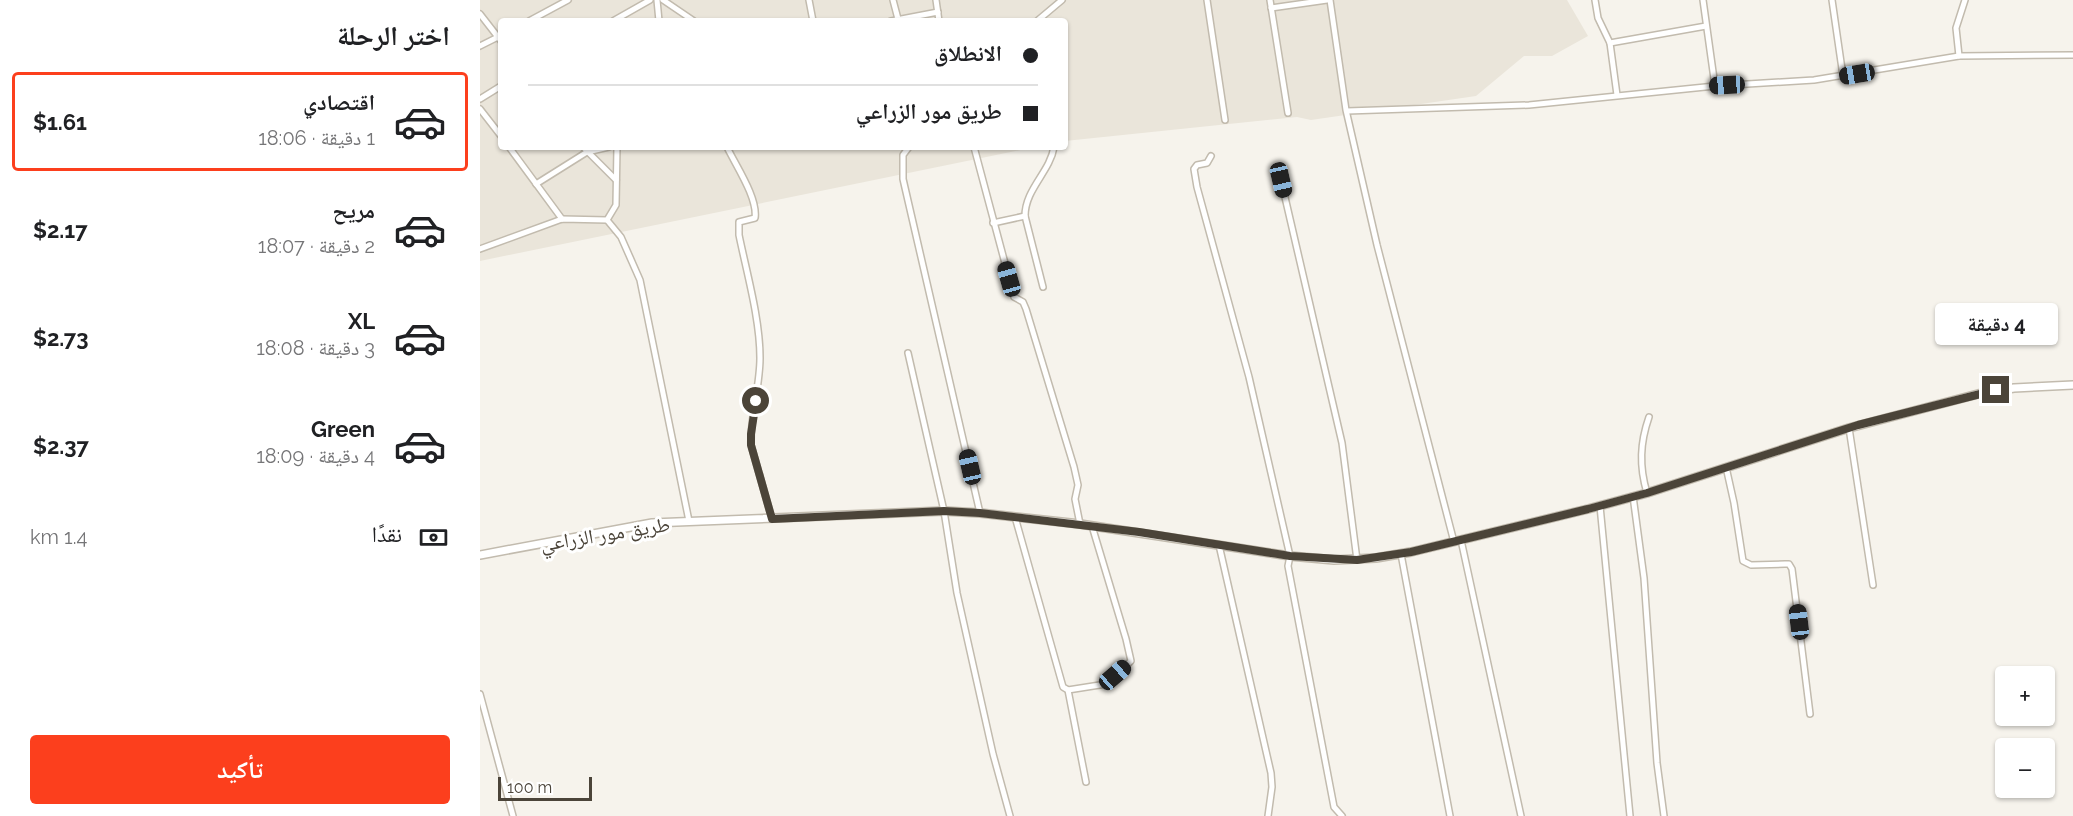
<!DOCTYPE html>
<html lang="ar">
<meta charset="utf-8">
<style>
:root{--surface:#fff;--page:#f6f6f6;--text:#202124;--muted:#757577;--line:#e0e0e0;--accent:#fc3f1d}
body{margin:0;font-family:Raleway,"Noto Naskh Arabic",sans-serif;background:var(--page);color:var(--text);direction:rtl;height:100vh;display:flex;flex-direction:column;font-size:22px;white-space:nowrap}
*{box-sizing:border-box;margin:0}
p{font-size:20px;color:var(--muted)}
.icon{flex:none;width:33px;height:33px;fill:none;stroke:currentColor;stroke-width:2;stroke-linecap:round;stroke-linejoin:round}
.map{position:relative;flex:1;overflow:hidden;direction:ltr}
.sheet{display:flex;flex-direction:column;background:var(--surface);width:480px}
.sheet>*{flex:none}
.guide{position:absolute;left:18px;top:18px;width:570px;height:132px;border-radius:6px;box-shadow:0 2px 4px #0004;direction:rtl;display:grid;align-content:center;height:132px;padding:0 30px;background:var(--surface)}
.tools{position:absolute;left:1515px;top:666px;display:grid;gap:12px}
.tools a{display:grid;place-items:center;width:60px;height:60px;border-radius:6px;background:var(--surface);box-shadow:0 2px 4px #0004;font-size:30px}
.scale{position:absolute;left:18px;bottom:15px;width:94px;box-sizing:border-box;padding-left:6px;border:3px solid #4b4439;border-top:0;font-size:16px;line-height:21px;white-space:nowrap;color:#4b4439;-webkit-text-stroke:4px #fff;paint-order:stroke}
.end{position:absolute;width:27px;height:27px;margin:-14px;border:8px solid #4b4439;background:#fff;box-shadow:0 0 0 3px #fff}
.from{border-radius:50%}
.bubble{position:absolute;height:42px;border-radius:6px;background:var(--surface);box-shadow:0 2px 4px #0004;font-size:20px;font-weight:700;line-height:42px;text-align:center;direction:rtl}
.car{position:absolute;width:18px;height:36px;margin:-18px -9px;border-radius:8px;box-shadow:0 0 4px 2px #0007;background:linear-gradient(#222 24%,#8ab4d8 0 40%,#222 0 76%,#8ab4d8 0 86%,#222 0)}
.guide b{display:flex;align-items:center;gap:21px;height:57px;font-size:22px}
.guide b+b{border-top:2px solid var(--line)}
.guide i{width:15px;height:15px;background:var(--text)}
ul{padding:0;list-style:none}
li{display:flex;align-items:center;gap:18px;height:99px;margin:0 12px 9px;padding:0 18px;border:3px solid transparent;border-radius:6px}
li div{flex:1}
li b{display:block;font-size:22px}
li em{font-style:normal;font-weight:700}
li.on{border-color:var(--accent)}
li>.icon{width:54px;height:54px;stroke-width:1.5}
h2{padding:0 30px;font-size:27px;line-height:72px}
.pay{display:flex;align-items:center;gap:15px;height:66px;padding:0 30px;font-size:22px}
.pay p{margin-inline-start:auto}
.primary-button{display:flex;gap:12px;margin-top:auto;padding:12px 30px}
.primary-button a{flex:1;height:69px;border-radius:6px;background:var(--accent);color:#fff;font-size:24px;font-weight:700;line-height:69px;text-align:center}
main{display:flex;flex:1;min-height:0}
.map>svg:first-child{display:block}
.residential{fill:#eae5da}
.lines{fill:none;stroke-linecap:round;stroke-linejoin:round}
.minor-casing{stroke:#c2bbae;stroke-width:8}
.tertiary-casing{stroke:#c2bbae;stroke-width:10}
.minor{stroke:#fff;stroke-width:5}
.tertiary{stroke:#fff;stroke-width:7}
.route{stroke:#4b4439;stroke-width:8}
.labels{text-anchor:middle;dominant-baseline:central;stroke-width:6;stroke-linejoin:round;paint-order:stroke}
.street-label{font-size:20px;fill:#4b4439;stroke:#fff}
</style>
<main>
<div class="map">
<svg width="1593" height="816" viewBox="0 0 1593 816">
<rect width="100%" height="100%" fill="#f6f3ec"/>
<path class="residential" d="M0 0H1087L1108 36 1072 56H1044L996 96 831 120 817 117 585 141V21H21V147H555L0 261Z"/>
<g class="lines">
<defs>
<g id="minor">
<path d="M177 0 179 21"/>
<path d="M183 0 214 21"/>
<path d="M329 0 333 21"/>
<path d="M413 0 418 19"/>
<path d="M456 0 459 21"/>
<path d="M727 0 745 120"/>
<path d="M790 0 808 113"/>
<path d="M850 0 866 110 897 245 974 542"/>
<path d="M1115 0 1118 18 1130 43 1137 95"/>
<path d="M1223 0 1235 86"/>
<path d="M1352 0 1363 76"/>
<path d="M791 8 847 0"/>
<path d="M0 14 21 41"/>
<path d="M49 21 88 0"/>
<path d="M133 21 170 0"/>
<path d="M411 21 458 12"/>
<path d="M557 21 582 0"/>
<path d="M1130 43 1226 26"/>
<path d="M0 46 20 36"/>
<path d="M1479 56 1476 28 1485 0"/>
<path d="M0 99 21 86"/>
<path d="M0 109 21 136"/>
<path d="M867 111 1049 105 1235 86 1334 80 1479 56 1593 55"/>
<path d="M29 147 82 219"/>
<path d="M103 147 136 180"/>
<path d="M247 147C256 166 278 198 275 218L259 222V235C267 274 280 319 280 358 280 387 270 416 271 445L292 519"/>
<path d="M429 147 423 155V179L500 513"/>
<path d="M494 147 534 297 543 302 546 309 594 467 598 485 595 499 600 524"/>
<path d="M731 156 727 163 717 165 714 169 717 187 769 377 810 556 808 566 854 807 862 816"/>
<path d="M801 180 862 443 877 560"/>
<path d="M56 184 107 152 129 147"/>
<path d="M127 220 141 237 160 280 209 521"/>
<path d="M513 223 545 216"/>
<path d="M0 249 82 219 127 220 136 205 137 147"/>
<path d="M563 287 545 216C545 189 570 172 574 147"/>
<path d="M428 353 464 511 477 593 513 754 530 816"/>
<path d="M1369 428 1393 585"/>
<path d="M1246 467 1254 503 1263 561 1271 565 1305 564H1309L1312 569 1330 714"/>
<path d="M1167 493C1159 466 1160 443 1169 417"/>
<path d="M1153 496 1164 578 1177 763 1184 816"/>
<path d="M1120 506 1150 816"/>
<path d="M535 517 583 687 588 690 606 782"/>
<path d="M981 540 1041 816"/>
<path d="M739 545 791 773 792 787 788 816"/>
<path d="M921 554 970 816"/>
<path d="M588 690 626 684 651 661 646 639 612 526"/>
<path d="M0 694 33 816"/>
</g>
<path id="tertiary" d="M0 555 172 523 464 511 500 513 600 524 810 556 854 560 896 558 931 552 1108 509 1167 493 1369 428 1498 394 1534 388 1593 385"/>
</defs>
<use href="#minor" class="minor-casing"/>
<use href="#tertiary" class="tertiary-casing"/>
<use href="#minor" class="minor"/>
<use href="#tertiary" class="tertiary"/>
</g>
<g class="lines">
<path class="route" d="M276 401 271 434V445L292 519 464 511 500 513 659 532 810 556 877 560 931 552 1108 509 1167 493 1378 425 1516 390"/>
</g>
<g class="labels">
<g class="street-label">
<text transform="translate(125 534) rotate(-9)">طريق مور الزراعي</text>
</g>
</g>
</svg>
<div class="tools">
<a>+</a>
<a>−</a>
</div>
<div class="scale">100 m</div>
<i class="end from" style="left:276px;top:401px"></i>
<i class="end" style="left:1516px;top:390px"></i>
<div class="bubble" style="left:1455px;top:303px;width:123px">4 دقيقة</div>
<i class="car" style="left:1377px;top:74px;rotate:261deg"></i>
<i class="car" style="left:1247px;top:85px;rotate:267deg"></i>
<i class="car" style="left:801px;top:180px;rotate:167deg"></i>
<i class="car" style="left:529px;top:279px;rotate:344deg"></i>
<i class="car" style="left:490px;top:467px;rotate:347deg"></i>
<i class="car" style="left:1319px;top:622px;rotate:353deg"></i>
<i class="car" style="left:635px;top:675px;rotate:49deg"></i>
<div class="guide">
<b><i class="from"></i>الانطلاق</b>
<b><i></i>طريق مور الزراعي</b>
</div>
</div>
<section class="sheet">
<h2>اختر الرحلة</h2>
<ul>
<li class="on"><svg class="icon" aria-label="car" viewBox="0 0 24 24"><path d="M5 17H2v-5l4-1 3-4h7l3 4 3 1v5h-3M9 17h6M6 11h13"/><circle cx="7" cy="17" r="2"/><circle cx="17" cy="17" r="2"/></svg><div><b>اقتصادي</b><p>1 دقيقة · 18:06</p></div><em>$1.61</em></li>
<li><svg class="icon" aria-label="car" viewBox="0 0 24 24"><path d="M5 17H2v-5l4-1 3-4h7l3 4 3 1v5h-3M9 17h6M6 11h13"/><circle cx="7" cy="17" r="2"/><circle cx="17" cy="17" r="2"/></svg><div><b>مريح</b><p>2 دقيقة · 18:07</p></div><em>$2.17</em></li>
<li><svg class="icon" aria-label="car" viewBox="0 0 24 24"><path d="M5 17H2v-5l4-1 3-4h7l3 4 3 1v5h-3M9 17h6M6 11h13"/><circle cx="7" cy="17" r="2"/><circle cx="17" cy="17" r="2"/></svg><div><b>XL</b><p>3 دقيقة · 18:08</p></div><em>$2.73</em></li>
<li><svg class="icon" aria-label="car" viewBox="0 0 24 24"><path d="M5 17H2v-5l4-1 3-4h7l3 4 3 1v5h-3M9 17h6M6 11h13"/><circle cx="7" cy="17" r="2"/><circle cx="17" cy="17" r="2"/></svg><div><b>Green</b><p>4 دقيقة · 18:09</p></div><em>$2.37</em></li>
</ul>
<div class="pay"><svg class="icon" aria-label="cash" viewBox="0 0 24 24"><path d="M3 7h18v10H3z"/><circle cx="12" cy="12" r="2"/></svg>نقدًا<p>1.4 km</p></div>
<div class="primary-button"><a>تأكيد</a></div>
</section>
</main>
